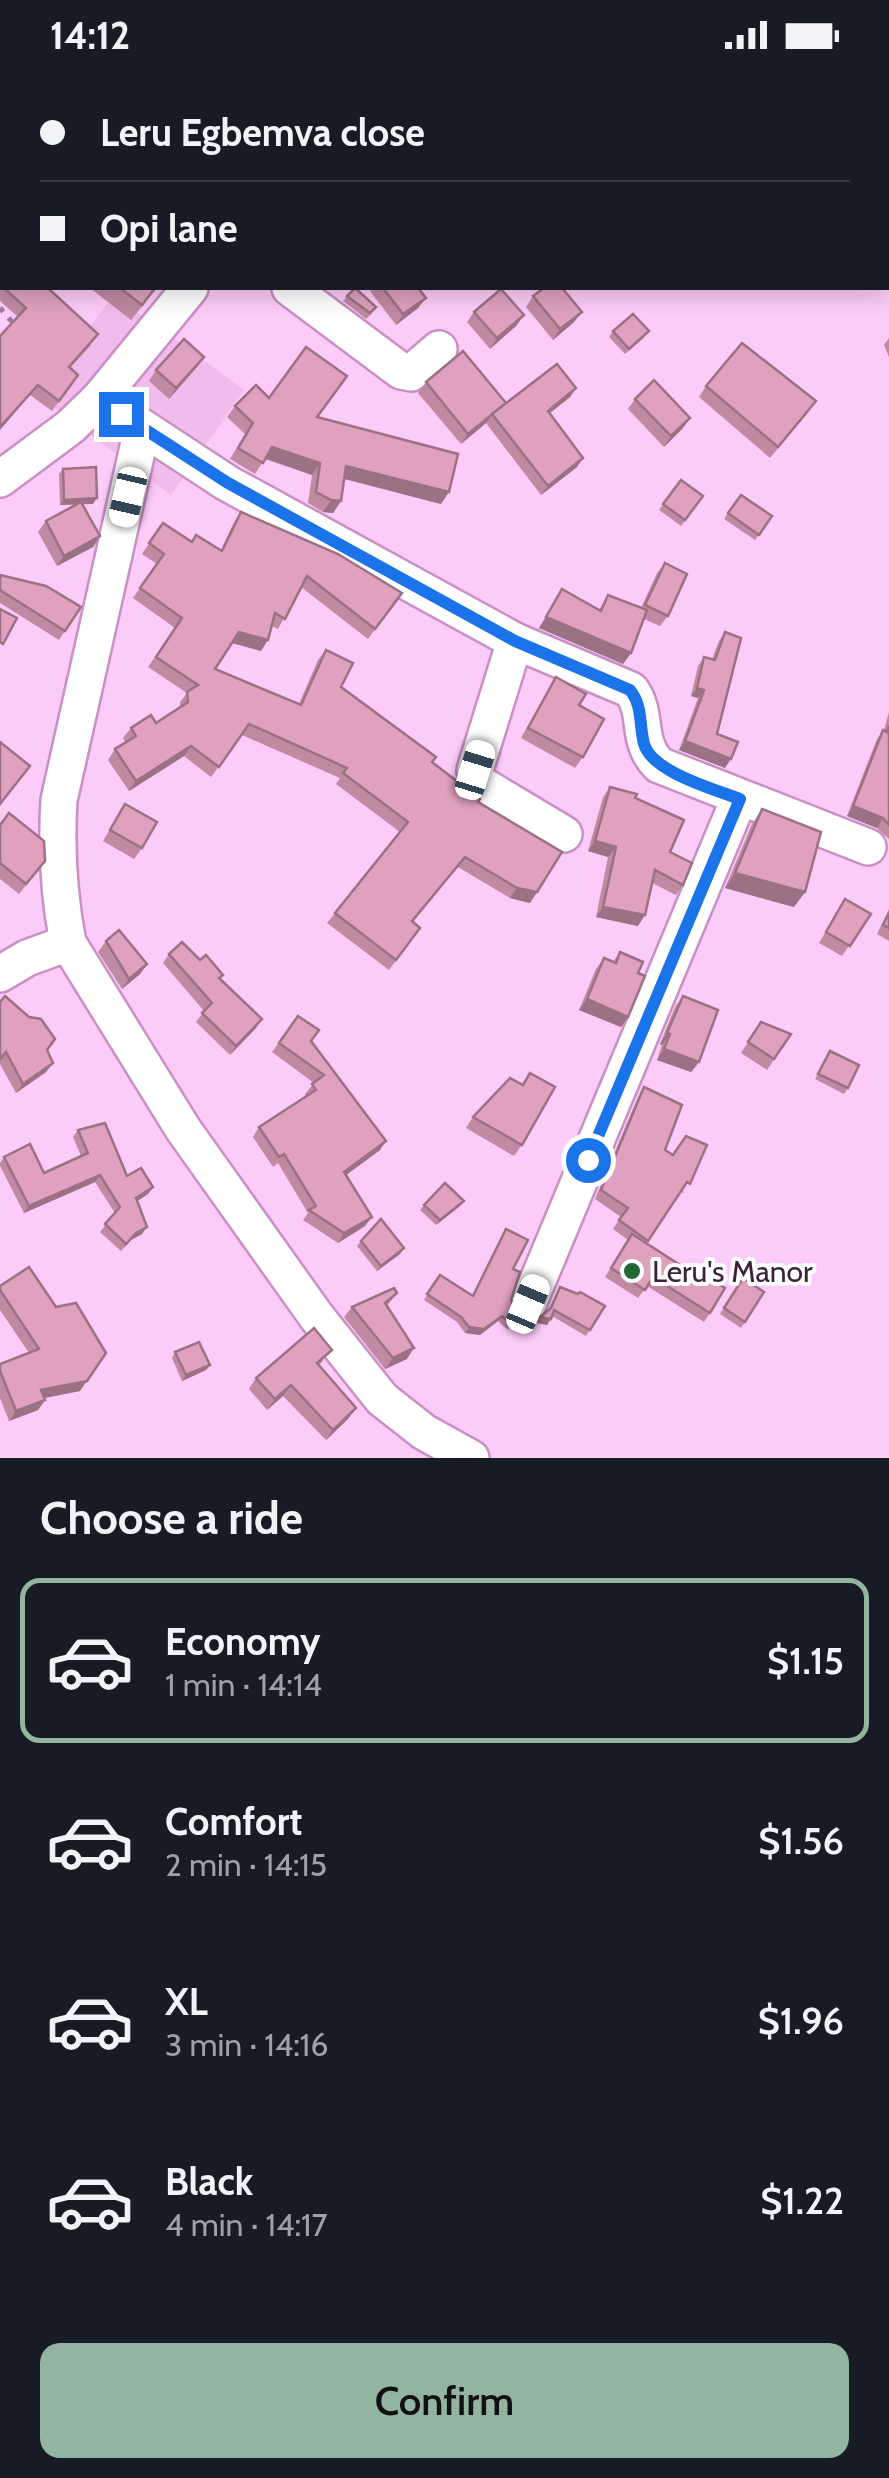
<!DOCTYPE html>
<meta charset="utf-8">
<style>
:root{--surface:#171b24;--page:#20242c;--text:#f1f3f6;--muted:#9ea1a6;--line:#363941;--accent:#93b5a0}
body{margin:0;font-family:Cabin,sans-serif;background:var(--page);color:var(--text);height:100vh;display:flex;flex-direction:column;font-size:38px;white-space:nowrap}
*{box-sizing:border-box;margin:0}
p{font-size:32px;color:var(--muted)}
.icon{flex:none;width:55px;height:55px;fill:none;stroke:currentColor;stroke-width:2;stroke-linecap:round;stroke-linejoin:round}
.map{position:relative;height:1388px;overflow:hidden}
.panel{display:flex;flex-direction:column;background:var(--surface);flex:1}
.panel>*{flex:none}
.guide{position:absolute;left:0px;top:0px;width:890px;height:220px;box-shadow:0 5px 25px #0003;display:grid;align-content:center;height:220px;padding:0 40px;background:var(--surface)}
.end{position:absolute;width:45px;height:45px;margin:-22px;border:12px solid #1a73e8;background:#fff;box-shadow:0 0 0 5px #fff}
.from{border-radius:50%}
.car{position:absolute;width:30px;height:60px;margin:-30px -15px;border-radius:12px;box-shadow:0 0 8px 2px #0007;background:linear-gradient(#fff 24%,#345 0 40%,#fff 0 76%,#345 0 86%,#fff 0)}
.guide b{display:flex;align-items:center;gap:35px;height:95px;font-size:38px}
.guide b+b{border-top:2px solid var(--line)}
.guide i{width:25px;height:25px;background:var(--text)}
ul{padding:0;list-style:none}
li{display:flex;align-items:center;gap:30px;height:165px;margin:0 20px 15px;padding:0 20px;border:5px solid transparent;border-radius:20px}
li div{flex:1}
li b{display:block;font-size:38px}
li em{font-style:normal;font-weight:600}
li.active{border-color:var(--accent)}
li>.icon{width:90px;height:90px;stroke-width:1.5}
h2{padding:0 40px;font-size:45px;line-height:120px}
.cta{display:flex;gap:20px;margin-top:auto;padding:20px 40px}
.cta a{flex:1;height:115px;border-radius:20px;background:var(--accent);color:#111;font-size:40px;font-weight:600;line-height:115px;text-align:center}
.status{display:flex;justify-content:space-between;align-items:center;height:70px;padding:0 50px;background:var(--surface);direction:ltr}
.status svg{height:28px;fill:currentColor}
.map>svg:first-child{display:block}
.built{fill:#f1bcec}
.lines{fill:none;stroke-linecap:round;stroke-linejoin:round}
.minor-casing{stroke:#ca8fc5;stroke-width:40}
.path{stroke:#a07a9c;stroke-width:5;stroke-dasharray:5 8;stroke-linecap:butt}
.minor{stroke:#fff;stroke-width:35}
.wall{fill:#c08aa3}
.shaded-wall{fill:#9c7185}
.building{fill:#dfa1be;stroke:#9c7185;stroke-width:2.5}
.route{stroke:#1a73e8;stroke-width:12}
.poi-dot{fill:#206936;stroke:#fefefe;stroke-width:4}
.labels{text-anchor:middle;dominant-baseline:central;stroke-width:8;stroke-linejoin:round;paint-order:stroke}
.poi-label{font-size:30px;fill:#3a2238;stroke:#fefefe;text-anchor:start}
</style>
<div class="status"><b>14:12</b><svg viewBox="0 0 49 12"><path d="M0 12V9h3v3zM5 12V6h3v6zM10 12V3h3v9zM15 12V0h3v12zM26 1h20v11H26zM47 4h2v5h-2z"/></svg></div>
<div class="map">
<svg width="889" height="1388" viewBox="0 0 889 1388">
<rect width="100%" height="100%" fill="#fdcbf8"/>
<path class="built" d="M114 225 244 320 171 425 37 325Z"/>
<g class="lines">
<defs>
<g id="minor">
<path d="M331 2 332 0"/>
<path d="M290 218 401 301 411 303 439 279"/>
<path d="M99 329 227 413 515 571 631 620C649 644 635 671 659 695L868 777"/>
<path d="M0 409 70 357 99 329 190 218"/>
<path d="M515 571 475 700 477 712 564 764"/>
<path d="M68 873 183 1059 316 1246 382 1329 424 1362 471 1388"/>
<path d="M0 904 27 888 68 873C59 826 56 778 59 730L142 359"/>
<path d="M528 1234 739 729"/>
</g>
</defs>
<use href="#minor" class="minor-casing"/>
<path class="path" d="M0 238 14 254"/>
<use href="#minor" class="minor"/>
</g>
<g class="wall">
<path d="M448 0H489L487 2H451Z"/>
<path d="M2 16V78L0 75V19Z"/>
<path d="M2 217 91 275 70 298 78 305 52 341 30 325 18 247 0 231V221Z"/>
<path d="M90 218H157L131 250Z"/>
<path d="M373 218H418V238L396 255 370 221Z"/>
<path d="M347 226 372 243 366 249 343 231Z"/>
<path d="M533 226 574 252 553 270 526 237Z"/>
<path d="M474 242 524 245 516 256 490 279 467 252Z"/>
<path d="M613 261 645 267 625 284 609 267Z"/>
<path d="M889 268V287L884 275Z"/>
<path d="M204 287 169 329 149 311 156 300Z"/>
<path d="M426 312 503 336 576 318 570 327 550 343 577 397 541 425 486 353 461 374 418 323Z"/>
<path d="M706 316 809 341 770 388 699 327Z"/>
<path d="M269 328 318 348 441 434 344 409 341 431 333 443 323 442 308 433 312 405 265 389 255 404 230 389 245 364 227 347 235 336Z"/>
<path d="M635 329 683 358 664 377 628 339Z"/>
<path d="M63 399 93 434H82L100 466 93 477 57 496 38 462 46 451 77 434 60 435 59 404Z"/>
<path d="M681 410 703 426 681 456 659 440Z"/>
<path d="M741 425 772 446 755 470 724 449Z"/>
<path d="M241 442 402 523 368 569 301 517 278 559 272 556 261 581 232 573 215 599 299 634 318 590 326 580 341 617 478 732 537 822 530 833 510 828 458 797 413 852 420 858 389 900 327 853 400 762 336 714 340 708 242 665 211 707 184 686 129 721 108 690 115 679 126 673 123 668 131 658 156 653 180 637V632L187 623 148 597 175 558 133 528 157 494 142 484 163 453 192 472 221 480 234 452Z"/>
<path d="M665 493 668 546 660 556 644 549 631 583 623 594 539 558 562 519 599 540 608 525 641 538 657 503Z"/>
<path d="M0 505 81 537 59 570 0 533Z"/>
<path d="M725 562 717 664 725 698 679 680 698 628 691 626 698 596 704 587 712 589 719 571Z"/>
<path d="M556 607 579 635 583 687 575 698 521 668Z"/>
<path d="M889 642V769L877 758 847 746 877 669 884 660Z"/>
<path d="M610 717 635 728 670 782 683 815 676 825 652 813 638 856 596 847 608 787 588 781 603 727Z"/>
<path d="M125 734 142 778 134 789 103 771Z"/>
<path d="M762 739 805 822 794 837 725 818 752 754Z"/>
<path d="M0 755 45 791 19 824 0 809Z"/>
<path d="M845 829 871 844 842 886 819 873Z"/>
<path d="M889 839V871L877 864Z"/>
<path d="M106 871 147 894 140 904 122 919 98 882Z"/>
<path d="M620 882 638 903 628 947 621 957 579 940 596 899 604 888 613 892Z"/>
<path d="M169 884 200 890 223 905 220 909 256 958 230 985 196 952 204 941 163 893Z"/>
<path d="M683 926 699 992 691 1002 657 990 662 975 660 974 675 937Z"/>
<path d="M0 932 47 981 53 993 46 1002 16 1023 0 994Z"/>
<path d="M298 946 311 971 380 1080 346 1105 365 1156 338 1173 303 1150 308 1143 278 1093 273 1097 253 1067 259 1057 306 1026 305 1024 314 1013 272 982Z"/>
<path d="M761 952 791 964 767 1000 741 983Z"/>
<path d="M830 981 848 1018 844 1024 815 1009Z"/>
<path d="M530 1003 522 1075 514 1086 466 1058 473 1047 522 1014Z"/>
<path d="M644 1017 665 1080 684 1123 681 1122 646 1174 710 1243 704 1252 647 1216 638 1228 605 1207 628 1170 613 1159 621 1147 595 1129 638 1027Z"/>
<path d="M78 1060 127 1106 153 1117 148 1124 137 1131 142 1164 131 1170 121 1181 100 1162 115 1143 95 1112 24 1143 0 1096V1093L4 1087 44 1103 81 1086 73 1067Z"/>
<path d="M464 1131 460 1136 436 1155 420 1140 424 1135Z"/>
<path d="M506 1159 513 1199 511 1230 520 1245 508 1260 498 1251 480 1265 465 1263 457 1252 424 1230 440 1205 472 1226Z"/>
<path d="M361 1171 404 1178 400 1184 377 1201 357 1176Z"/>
<path d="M743 1208 764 1222 741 1258 720 1244Z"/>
<path d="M0 1216 56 1237 80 1321 44 1328 45 1330 38 1340 9 1351 0 1328V1294L29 1283 0 1240Z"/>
<path d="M560 1217 605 1236 586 1266 552 1246 547 1255 537 1253 548 1240Z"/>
<path d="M397 1223 387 1236 407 1289 385 1299 344 1247 352 1237Z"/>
<path d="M175 1282 210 1295 206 1300 182 1311 172 1288Z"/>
<path d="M324 1290 319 1295 348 1349 326 1370 283 1326 267 1340 249 1319 256 1308Z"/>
</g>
<g class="shaded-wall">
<path d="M426 228 418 238 396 255 403 244Z"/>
<path d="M582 242 574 252 553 270 560 259Z"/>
<path d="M524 245 516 256 490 279 497 268Z"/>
<path d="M204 287 197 297 169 329 176 318Z"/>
<path d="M38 315 30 325 0 360V357Z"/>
<path d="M576 318 570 327 541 350 548 341Z"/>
<path d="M506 333 492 344 486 353 461 374 468 364Z"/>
<path d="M690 348 683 358 664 377 671 366Z"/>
<path d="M272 377 320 393 312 405 264 388Z"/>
<path d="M583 388 577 397 541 425 548 416Z"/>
<path d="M346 396 449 422 441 434 338 407Z"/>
<path d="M97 428 93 434 60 435 64 430Z"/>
<path d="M331 430 341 431 333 443 323 442Z"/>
<path d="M100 466 93 477 57 496 64 486Z"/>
<path d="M546 547 631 583 623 594 539 558Z"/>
<path d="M239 562 268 570 261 581 232 573Z"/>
<path d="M697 618 704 620 698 628 691 626Z"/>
<path d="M685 671 731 689 725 698 679 680Z"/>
<path d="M191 676 184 686 129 721 136 711Z"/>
<path d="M853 736 883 748 877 758 847 746Z"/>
<path d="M595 771 616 777 608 787 588 781Z"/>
<path d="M735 803 805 822 794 837 725 818Z"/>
<path d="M517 818 537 822 530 833 510 828Z"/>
<path d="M603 837 645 845 638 856 596 847Z"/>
<path d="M147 894 140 904 122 919 129 909Z"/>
<path d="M587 929 628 947 621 957 579 940Z"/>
<path d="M262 949 256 958 230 985 236 976Z"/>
<path d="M667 963 670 964 662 975 660 974Z"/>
<path d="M664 979 699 992 691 1002 657 990Z"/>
<path d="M53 993 46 1002 16 1023 23 1014Z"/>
<path d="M386 1071 380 1080 338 1111 344 1102Z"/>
<path d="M100 1105 95 1112 24 1143 29 1136Z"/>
<path d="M153 1117 148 1124 131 1135 136 1128Z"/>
<path d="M464 1131 460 1136 436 1155 440 1150Z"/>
<path d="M372 1147 365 1156 338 1173 344 1163Z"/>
<path d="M147 1157 142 1164 131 1170 121 1181 136 1163Z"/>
<path d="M404 1178 400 1184 377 1201 381 1196Z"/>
<path d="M502 1246 498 1251 480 1265 465 1263 469 1257Z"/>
<path d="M540 1247 551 1249 547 1255 537 1253Z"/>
<path d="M414 1278 407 1289 385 1299 393 1288Z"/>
<path d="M210 1295 206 1300 182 1311 186 1305Z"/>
<path d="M87 1311 80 1321 34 1330 41 1320Z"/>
<path d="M291 1315 283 1326 267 1340 275 1329Z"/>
<path d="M45 1330 38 1340 9 1351 16 1341Z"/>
<path d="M356 1338 348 1349 326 1370 333 1360Z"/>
</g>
<g class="building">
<path d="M16 0H42L46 2H16Z"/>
<path d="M190 0H246L245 2H188Z"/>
<path d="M470 0H488L486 2H473Z"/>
<path d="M2 16V63L0 60V19Z"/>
<path d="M4 218H48L98 264 69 297 78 305 59 331 38 315 0 357V266L26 238Z"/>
<path d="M120 218H155L142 235Z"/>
<path d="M355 218 376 237 370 243 347 226Z"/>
<path d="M383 218H418L426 228 403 244Z"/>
<path d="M544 218H562L582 242 560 259 533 226Z"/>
<path d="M501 219 524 245 497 268 474 242Z"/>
<path d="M633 244 649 261 629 279 613 261Z"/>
<path d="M184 269 204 287 176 318 156 300Z"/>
<path d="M742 273 816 331 778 377 706 316Z"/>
<path d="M306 277 347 306 317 347 458 384 449 422 346 396 341 431 331 430 316 422 320 393 272 377 263 393 238 378 253 353 235 336 256 315 269 328Z"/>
<path d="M463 281 506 333 468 364 426 312Z"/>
<path d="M557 294 576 318 548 341 583 388 548 416 492 344Z"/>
<path d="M654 310 690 348 671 366 635 329Z"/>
<path d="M96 397 97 428 64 430 63 399Z"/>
<path d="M681 410 703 426 685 450 663 434Z"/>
<path d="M741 425 772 446 759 465 728 443Z"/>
<path d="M81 432 100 466 64 486 46 451Z"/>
<path d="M241 442 338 484 402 523 375 559 307 506 285 549 275 543 268 570 239 562 215 599 301 635 326 580 353 593 341 617 436 687 432 692 480 729 478 732 562 782 537 822 517 818 465 787 412 851 420 858 396 890 335 843 408 752 343 703 347 698 249 654 219 697 191 676 136 711 115 679 136 666 131 658 151 645 156 653 188 632 187 622 198 615 156 587 182 548 140 518 164 484 149 473 163 453 192 472 196 465 222 481Z"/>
<path d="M665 493 687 504 668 546 645 535Z"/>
<path d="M0 505 46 516 81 537 65 561 0 520Z"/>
<path d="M562 519 601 541 608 525 647 540 631 583 546 547Z"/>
<path d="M0 539 17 548 3 574 0 572Z"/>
<path d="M725 562 741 568 717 664 738 672 731 689 685 671 704 620 697 618 704 587 715 590Z"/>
<path d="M556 607 586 624 579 635 604 649 583 687 528 658Z"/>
<path d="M889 656V755L883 748 853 736 883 660 887 662Z"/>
<path d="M0 672 30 696 0 734Z"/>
<path d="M610 717 637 724 635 728 684 750 670 782 692 793 683 815 655 800 645 845 603 837 616 777 595 771Z"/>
<path d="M125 734 157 752 142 778 110 760Z"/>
<path d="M762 739 821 762 805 822 735 803Z"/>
<path d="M9 743 44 771 45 791 26 814 0 793V755Z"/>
<path d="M845 829 871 844 850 876 826 862Z"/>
<path d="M889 843V858L883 855Z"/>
<path d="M119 860 147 894 129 909 106 871Z"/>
<path d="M182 872 200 890 206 885 223 905 219 908 262 949 236 976 202 943 212 933 169 884Z"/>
<path d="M620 882 643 892 638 903 645 906 628 947 587 929 604 888 616 893Z"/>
<path d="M5 926 29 947 41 949 55 969 47 980 53 993 23 1014 6 982 0 989V932Z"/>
<path d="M683 926 718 940 699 992 664 979 670 964 667 963Z"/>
<path d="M298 946 319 960 311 971 386 1071 344 1102 372 1147 344 1163 309 1140 316 1136 284 1084 279 1087 259 1057 316 1020 312 1014 324 1005 279 973Z"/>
<path d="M761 952 791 964 774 989 748 972Z"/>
<path d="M830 981 859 995 848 1018 818 1004Z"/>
<path d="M530 1003 555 1017 522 1075 473 1047 510 1008 523 1015Z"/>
<path d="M644 1017 682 1035 665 1080 673 1085 686 1066 707 1075 690 1114 687 1112 648 1171 619 1150 628 1138 601 1120Z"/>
<path d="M105 1053 127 1106 141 1098 153 1117 136 1128 147 1157 136 1163 126 1174 105 1154 120 1137 100 1105 29 1136 4 1087 30 1074 44 1103 88 1083 78 1060Z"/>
<path d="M445 1113 464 1131 440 1150 424 1135Z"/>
<path d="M381 1149 404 1178 381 1196 361 1171Z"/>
<path d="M506 1159 528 1170 513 1199 520 1202 511 1230 520 1245 512 1254 502 1246 484 1259 469 1257 461 1247 427 1224 440 1205 473 1226Z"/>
<path d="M632 1164 694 1204 696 1201 725 1218 710 1243 653 1207 645 1220 611 1198Z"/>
<path d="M29 1197 56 1237 76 1233 106 1283 87 1311 41 1320 45 1330 16 1341 0 1301V1294L39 1279 0 1220V1216Z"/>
<path d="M743 1208 764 1222 745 1252 724 1238Z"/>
<path d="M560 1217 578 1224 580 1222 605 1236 590 1260 554 1240 551 1249 540 1247 551 1238Z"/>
<path d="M394 1218 397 1223 385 1233 414 1278 393 1288 352 1237Z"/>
<path d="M314 1258 332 1280 317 1293 356 1338 333 1360 291 1315 275 1329 256 1308Z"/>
<path d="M199 1272 210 1295 186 1305 175 1282Z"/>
</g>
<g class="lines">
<path class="route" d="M121 344 228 413 515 571 630 620C643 636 639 655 644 674 652 702 714 719 740 729L588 1090"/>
</g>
<circle class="poi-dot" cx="632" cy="1201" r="10"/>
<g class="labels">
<g class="poi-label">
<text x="652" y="1201">Leru's Manor</text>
</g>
</g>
</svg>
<i class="end from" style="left:588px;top:1090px"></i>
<i class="end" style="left:121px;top:344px"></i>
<i class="car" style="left:128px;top:427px;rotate:193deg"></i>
<i class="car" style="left:475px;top:700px;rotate:17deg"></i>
<i class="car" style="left:528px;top:1234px;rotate:23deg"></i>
<div class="guide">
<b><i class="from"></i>Leru Egbemva close</b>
<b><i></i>Opi lane</b>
</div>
</div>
<section class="panel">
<h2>Choose a ride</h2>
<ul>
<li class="active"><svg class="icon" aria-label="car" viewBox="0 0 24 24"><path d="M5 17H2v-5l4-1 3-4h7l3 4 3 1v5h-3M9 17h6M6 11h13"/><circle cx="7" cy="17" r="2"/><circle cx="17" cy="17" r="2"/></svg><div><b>Economy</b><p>1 min · 14:14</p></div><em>$1.15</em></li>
<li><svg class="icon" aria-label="car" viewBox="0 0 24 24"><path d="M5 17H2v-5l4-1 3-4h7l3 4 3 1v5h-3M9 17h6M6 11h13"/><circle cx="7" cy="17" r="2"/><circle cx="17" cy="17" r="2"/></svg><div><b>Comfort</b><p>2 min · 14:15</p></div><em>$1.56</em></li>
<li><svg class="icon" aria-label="car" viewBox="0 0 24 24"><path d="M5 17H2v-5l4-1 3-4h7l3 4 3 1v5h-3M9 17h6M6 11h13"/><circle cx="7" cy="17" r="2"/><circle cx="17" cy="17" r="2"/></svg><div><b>XL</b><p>3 min · 14:16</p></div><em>$1.96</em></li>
<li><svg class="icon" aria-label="car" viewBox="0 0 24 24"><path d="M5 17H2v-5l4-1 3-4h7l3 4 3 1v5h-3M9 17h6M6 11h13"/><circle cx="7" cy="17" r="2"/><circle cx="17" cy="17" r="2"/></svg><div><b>Black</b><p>4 min · 14:17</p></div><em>$1.22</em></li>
</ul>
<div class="cta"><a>Confirm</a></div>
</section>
